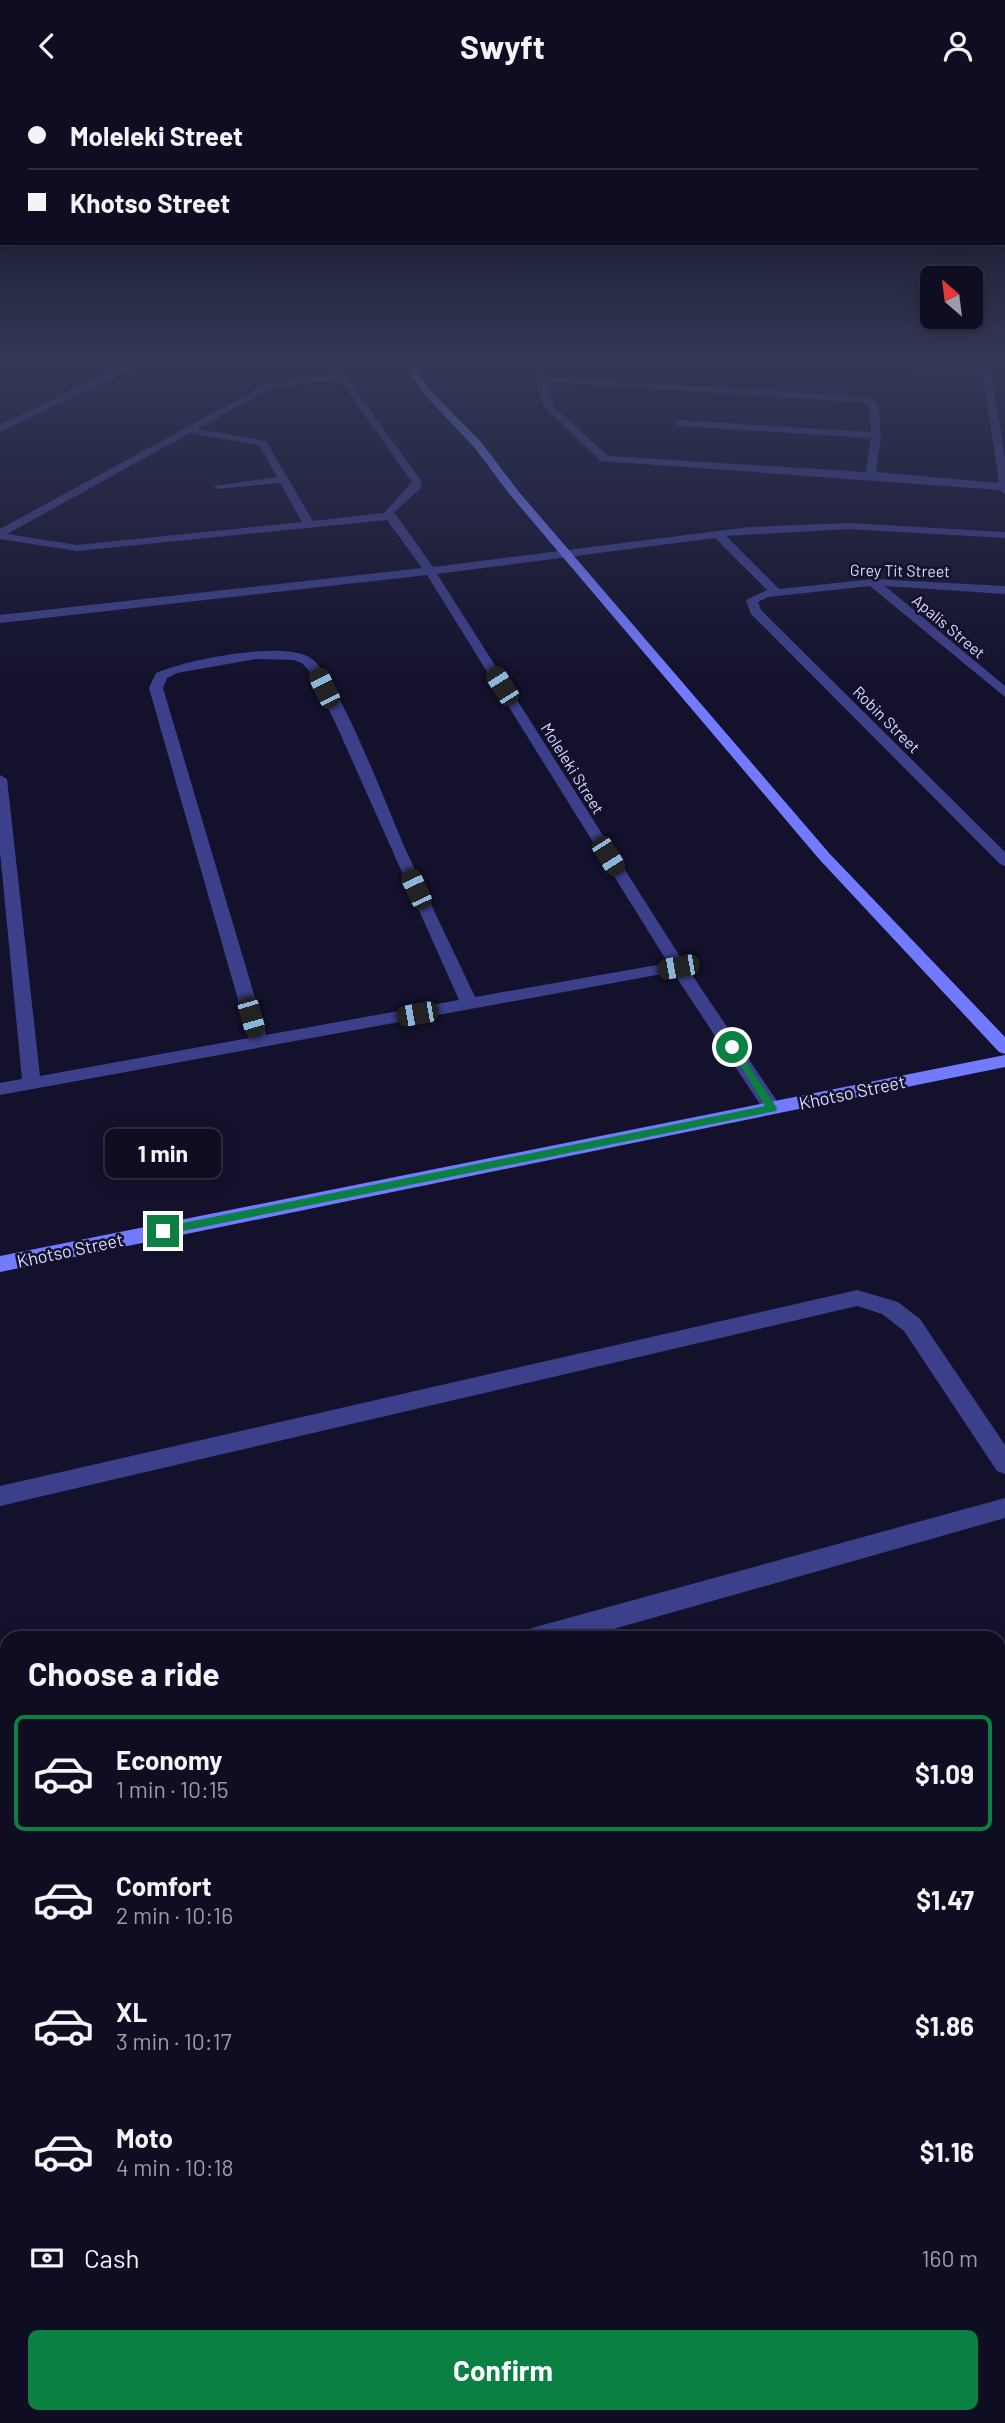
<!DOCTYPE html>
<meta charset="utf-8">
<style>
:root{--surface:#0e0d21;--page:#1c1b2e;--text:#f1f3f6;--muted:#9b9ca5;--line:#2e2d3f;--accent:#0b8043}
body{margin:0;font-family:Barlow,sans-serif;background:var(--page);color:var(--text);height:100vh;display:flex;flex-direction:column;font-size:26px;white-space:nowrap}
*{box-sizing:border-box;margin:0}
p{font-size:23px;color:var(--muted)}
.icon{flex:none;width:38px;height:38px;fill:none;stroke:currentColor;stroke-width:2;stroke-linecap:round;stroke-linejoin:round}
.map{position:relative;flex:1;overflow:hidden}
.sheet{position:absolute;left:0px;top:1540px;width:1006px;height:793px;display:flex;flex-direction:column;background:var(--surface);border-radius:21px 21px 0 0;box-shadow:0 4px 18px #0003,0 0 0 2px var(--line)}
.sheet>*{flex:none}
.top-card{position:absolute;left:0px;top:0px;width:1006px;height:154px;box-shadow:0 4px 18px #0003,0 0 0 2px var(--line);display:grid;align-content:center;height:154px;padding:0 28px;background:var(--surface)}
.needle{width:46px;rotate:332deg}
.fabs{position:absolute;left:920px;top:175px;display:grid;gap:14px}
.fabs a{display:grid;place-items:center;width:63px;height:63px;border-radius:10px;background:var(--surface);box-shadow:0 4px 18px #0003,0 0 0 2px var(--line);font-size:35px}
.end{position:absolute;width:32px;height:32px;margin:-16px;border:9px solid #0b8043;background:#fff;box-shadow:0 0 0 4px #fff}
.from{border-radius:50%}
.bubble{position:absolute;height:49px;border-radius:10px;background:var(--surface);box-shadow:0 4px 18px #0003,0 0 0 2px var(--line);font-size:23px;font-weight:700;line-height:49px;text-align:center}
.car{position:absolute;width:21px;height:42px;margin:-21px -10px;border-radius:9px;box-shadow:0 0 5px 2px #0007;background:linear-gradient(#222 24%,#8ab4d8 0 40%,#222 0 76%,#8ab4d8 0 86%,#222 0)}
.top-card b{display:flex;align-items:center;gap:24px;height:66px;font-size:26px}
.top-card b+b{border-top:2px solid var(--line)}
.top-card i{width:18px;height:18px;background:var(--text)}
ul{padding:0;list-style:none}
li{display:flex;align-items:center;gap:21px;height:116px;margin:0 14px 10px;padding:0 14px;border:4px solid transparent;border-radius:10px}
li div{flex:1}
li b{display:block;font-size:26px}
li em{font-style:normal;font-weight:700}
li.on{border-color:var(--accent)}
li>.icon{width:63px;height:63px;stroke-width:1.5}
h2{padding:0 28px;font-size:32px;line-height:84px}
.pay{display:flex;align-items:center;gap:18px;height:77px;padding:0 28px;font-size:26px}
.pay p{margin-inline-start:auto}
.button{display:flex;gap:14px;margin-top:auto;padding:14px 28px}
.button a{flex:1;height:80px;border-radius:10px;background:var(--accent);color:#fff;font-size:28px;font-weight:700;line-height:80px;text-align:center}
header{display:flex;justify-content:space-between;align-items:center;height:91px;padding:0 28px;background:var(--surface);font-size:32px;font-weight:700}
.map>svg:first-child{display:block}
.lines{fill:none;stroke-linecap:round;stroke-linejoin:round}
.street{fill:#3c408b;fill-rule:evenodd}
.secondary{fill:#727bff;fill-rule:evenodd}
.route{fill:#0b8043}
.labels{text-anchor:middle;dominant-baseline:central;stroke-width:5;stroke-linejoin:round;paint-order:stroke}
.far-street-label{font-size:16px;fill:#dddbff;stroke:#13112c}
.street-label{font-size:18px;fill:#dddbff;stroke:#13112c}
</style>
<header><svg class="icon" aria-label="back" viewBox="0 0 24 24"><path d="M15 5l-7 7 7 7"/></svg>Swyft<svg class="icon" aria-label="person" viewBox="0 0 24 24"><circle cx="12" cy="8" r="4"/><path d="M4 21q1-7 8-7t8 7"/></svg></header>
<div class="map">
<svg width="1005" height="2332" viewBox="0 0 1005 2332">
<rect width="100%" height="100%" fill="#13112c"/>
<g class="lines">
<g class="street">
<path d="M135 268H143L138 276 0 341V334Z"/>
<path d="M325 268H333L422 391 420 398 394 421 433 476 750 436 849 432 1005 441V447L849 438 726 445 779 498 873 488 1005 495V503L885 495 1005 595V606L870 495 768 506 758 511 761 519 1005 761V775L1000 773 751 523 746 509 767 499 715 447 437 483 686 875 779 1013 781 1017 779 1021H765L673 881 0 1004V992L22 988 0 761V684L7 688 40 985 249 947 149 597 156 582C184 569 287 548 312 568 340 590 388 719 405 757 428 808 452 857 475 906L668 872 427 484 0 532V524L422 477 387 429 77 460 0 448V438L266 293 336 283ZM339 288 412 391 384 422 313 430 266 350 198 338 271 297ZM190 342 259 354 277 386 213 395 218 398 280 392 302 431 77 454 7 443ZM256 568 293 569 302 572 310 581 335 631 459 909 266 944 163 597 167 587 177 582Z"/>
<path d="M535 268H543L545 286 867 306 878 313 881 344 876 381 999 392 983 283 761 268 982 278 981 268H989L1005 367V403L1000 399 601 370 546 318 538 299ZM546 291 862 311 869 314 871 341 679 329 674 332 679 335 871 347 866 381 608 365 555 317Z"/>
<path d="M857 1199 898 1211 920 1228 1005 1354V1383L997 1380 904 1240 882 1223 857 1215 0 1415V1395Z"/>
<path d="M1005 1407V1427L582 1547H526L530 1538 539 1535Z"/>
<path d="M1005 1752V1782L999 1784V1754Z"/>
<path d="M1005 2262V2298L999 2300V2264Z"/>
<path d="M854 2326H905L902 2332H851Z"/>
</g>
<g class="secondary">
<path d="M401 268H409L429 298 481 351 519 401 829 762 1005 946V963L999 961 819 768 511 405 474 356 423 302Z"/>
<path d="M1005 964V976L0 1181V1165Z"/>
</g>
</g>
<linearGradient id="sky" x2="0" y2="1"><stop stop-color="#0a0918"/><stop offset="0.45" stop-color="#333856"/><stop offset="1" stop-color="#333856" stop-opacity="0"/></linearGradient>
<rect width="1005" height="595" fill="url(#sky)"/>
<path class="route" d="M728 954H735L777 1017 776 1020 163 1144 158 1140 163 1136 765 1015Z"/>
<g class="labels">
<g class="far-street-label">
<text transform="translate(900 479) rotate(1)">Grey Tit Street</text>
<text transform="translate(949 535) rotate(40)">Apalis Street</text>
<text transform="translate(887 628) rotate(45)">Robin Street</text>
<text transform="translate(573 677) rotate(58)">Moleleki Street</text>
</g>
<g class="street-label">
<text transform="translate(852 1001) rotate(-12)">Khotso Street</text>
<text transform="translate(70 1159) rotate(-12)">Khotso Street</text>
</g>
</g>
</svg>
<div class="fabs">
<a><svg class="needle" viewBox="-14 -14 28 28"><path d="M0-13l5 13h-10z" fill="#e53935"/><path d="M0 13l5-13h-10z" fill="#9b9ca5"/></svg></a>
</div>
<i class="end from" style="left:732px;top:956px"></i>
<i class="end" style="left:163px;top:1140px"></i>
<div class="bubble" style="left:105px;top:1038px;width:116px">1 min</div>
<i class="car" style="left:502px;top:595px;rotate:328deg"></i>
<i class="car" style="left:324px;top:597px;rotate:334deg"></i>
<i class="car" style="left:608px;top:765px;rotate:148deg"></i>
<i class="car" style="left:416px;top:798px;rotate:335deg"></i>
<i class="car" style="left:678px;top:876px;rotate:260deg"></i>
<i class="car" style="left:417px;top:923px;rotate:260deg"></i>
<i class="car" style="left:251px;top:926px;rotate:164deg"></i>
<div class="top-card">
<b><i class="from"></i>Moleleki Street</b>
<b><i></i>Khotso Street</b>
</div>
<section class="sheet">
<h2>Choose a ride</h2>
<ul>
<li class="on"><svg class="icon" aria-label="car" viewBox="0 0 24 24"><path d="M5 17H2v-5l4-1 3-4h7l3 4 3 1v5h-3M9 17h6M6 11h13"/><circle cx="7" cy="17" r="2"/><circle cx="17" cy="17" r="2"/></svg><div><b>Economy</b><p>1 min · 10:15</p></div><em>$1.09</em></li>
<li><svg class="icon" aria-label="car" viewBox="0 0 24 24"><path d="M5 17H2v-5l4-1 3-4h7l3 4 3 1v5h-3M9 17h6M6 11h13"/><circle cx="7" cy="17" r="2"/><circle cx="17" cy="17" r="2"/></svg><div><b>Comfort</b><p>2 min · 10:16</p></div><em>$1.47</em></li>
<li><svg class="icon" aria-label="car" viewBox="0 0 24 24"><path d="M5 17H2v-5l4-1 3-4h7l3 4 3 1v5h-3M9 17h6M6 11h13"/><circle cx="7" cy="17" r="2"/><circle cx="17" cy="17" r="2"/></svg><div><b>XL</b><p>3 min · 10:17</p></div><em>$1.86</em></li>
<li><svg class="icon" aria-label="car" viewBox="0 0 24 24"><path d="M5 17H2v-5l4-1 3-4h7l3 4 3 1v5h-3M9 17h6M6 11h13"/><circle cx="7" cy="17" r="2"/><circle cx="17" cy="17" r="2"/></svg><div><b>Moto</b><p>4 min · 10:18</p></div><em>$1.16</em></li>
</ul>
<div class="pay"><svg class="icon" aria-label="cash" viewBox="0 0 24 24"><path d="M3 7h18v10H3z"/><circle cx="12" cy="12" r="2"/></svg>Cash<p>160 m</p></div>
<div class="button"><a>Confirm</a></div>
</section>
</div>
